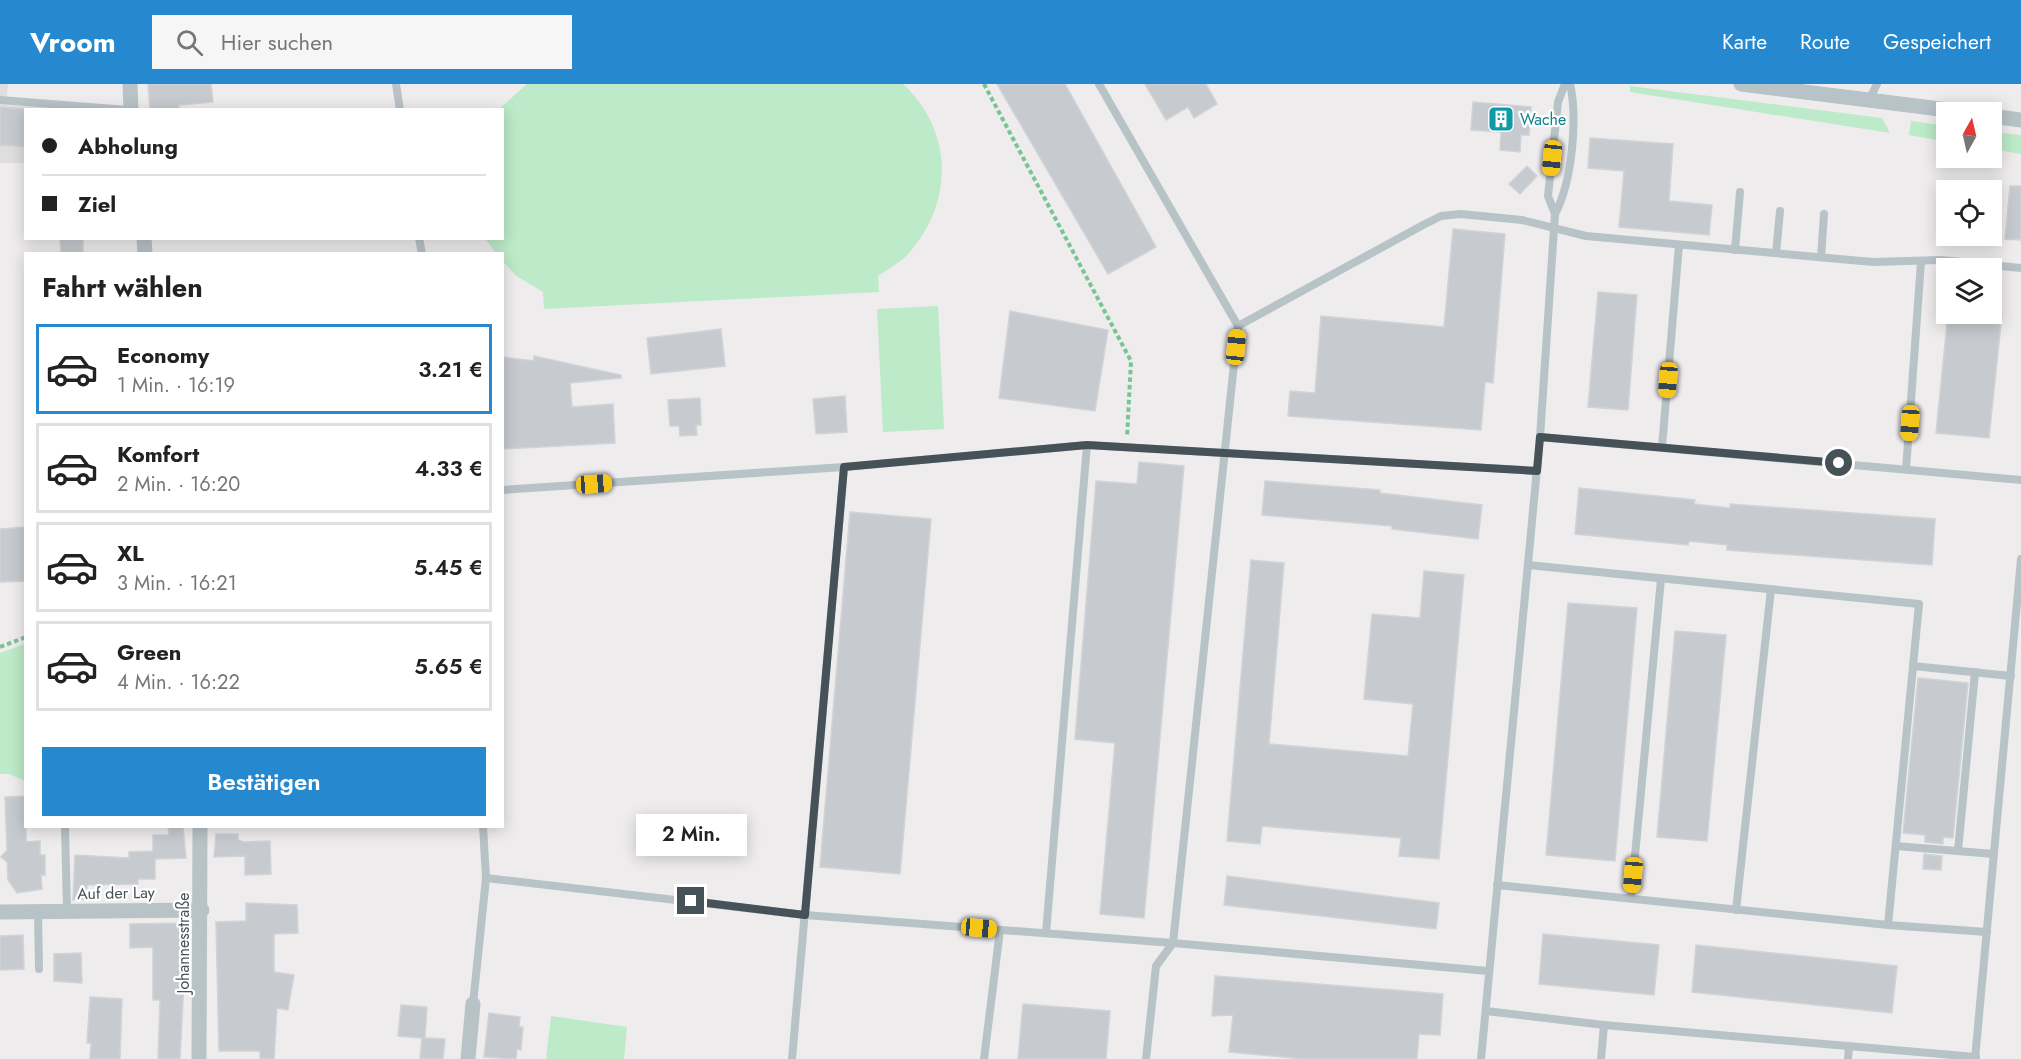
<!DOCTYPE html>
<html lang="de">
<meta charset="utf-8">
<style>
:root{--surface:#fff;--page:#f6f6f6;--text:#222;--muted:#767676;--line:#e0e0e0;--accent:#2688cf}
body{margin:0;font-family:Jost,sans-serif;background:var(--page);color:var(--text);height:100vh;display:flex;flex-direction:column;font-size:22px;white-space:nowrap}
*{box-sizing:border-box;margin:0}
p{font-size:20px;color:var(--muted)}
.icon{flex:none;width:33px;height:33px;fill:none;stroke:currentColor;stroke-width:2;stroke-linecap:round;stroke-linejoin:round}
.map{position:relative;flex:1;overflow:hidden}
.sheet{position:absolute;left:24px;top:168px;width:480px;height:576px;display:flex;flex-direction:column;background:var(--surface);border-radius:0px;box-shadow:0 3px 15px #0003}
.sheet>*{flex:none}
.hud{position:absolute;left:24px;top:24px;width:480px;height:132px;border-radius:0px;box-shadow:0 3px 15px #0003;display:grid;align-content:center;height:132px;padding:0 18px;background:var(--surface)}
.needle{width:39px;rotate:8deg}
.tools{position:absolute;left:1936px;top:18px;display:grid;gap:12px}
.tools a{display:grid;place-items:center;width:66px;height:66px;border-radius:0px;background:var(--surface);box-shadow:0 3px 15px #0003;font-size:30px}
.end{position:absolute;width:27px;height:27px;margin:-14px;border:8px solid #465258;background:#fff;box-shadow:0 0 0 3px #fff}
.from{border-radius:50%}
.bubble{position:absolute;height:42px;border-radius:0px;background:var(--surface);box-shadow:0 3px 15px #0003;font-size:20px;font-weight:600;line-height:42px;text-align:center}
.car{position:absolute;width:18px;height:36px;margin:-18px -9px;border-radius:8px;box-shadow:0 0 4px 2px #0007;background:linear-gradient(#f5c518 24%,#345 0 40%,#f5c518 0 76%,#345 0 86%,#f5c518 0)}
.hud b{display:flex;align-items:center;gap:21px;height:57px;font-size:22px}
.hud b+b{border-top:2px solid var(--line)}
.hud i{width:15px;height:15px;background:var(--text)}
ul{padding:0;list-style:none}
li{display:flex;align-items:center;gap:18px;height:90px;margin:0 12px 9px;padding:0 6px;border:3px solid var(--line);border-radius:0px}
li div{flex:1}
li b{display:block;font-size:22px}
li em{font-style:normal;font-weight:600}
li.selected{border-color:var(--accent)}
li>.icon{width:54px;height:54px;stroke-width:1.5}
h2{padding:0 18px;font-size:27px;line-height:72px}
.button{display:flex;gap:12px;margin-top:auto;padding:12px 18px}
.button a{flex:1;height:69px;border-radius:0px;background:var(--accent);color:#fff;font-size:24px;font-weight:600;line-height:69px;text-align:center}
header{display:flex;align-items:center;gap:36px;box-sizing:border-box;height:84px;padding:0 30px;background:var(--accent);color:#fff}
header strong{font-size:28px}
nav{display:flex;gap:33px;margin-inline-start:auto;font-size:21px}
.search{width:420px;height:54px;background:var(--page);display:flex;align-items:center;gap:15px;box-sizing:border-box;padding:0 21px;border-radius:0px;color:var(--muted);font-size:22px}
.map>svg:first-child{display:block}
.education{fill:#e0ddde}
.green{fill:#bdeac8}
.building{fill:#c7cacf;stroke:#d0d3d7;stroke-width:1.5}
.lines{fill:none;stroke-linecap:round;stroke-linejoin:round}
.path{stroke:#77c594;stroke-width:4;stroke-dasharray:4.5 3;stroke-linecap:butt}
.lane{stroke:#b8c3c8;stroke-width:8}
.street{stroke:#b8c3c8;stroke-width:15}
.route{stroke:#465258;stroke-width:8}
.labels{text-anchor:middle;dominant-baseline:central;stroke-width:4.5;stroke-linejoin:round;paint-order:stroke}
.culture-label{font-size:16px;fill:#0d838f;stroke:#fff;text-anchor:start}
.street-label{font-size:16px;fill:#465258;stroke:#fff}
</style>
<header>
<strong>Vroom</strong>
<div class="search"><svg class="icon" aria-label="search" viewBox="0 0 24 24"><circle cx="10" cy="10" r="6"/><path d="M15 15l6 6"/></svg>Hier suchen</div>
<nav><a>Karte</a><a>Route</a><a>Gespeichert</a></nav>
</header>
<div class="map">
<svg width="2021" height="975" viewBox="0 0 2021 975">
<rect width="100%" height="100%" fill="#efeced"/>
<path class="education" d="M0 0H8L6 21 60 25 26 26 25 79H0Z"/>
<g class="green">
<path d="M527 0H903C954 47 954 119 908 170 900 179 888 185 878 192L879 208 544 225 543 208 515 191 503 177 502 170 495 169 486 155 502 154V26L499 25Z"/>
<path d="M1630 2 1882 34 1890 49 1630 8Z"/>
<path d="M1911 37 1947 42V58L1909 51Z"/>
<path d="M1992 48 2021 51V70L1992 65Z"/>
<path d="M938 222 944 345 883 348 877 225Z"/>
<path d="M25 560H26L25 697 9 690H0V569Z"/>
<path d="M551 932 627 943 624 975H546Z"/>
</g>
<g class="building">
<path d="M148 0H211L213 18 179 21V25L150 26Z"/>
<path d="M997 0H1065L1156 163 1108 190Z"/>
<path d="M1145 0H1206L1217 20 1194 34 1188 23 1166 36Z"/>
<path d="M1473 18 1531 23 1529 51H1521L1520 68 1500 66 1501 48 1471 46Z"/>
<path d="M0 23 26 25V63L0 61Z"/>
<path d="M1590 54 1673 60 1669 117 1712 121 1709 151 1619 143 1624 87 1588 84Z"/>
<path d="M1527 82 1537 92 1520 110 1509 100Z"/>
<path d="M2010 102H2021V156L2005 155Z"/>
<path d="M1453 145 1505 150 1493 299 1485 298 1481 346 1288 332 1290 307 1315 309 1321 232 1444 243Z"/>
<path d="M60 154H83V170H61Z"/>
<path d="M1598 208 1637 211 1628 326 1588 323Z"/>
<path d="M1010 227 1108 246 1095 327 999 314Z"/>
<path d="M1948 230H2002L1989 354 1936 349Z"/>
<path d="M721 245 725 282 651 290 647 254Z"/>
<path d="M534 272 621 291V294L570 299 572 323 613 320 615 359 502 365V273L534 277Z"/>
<path d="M845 312 847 348 816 350 813 315Z"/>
<path d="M700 314 701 341H696L697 351 680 352 679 342H670L668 316Z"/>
<path d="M1139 378 1184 382 1144 834 1100 830 1115 659 1075 655 1096 397 1137 400Z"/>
<path d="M1265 397 1380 406V409L1482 421 1478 455 1392 445V442L1262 431Z"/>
<path d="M1579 404 1695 416 1694 420 1730 424V420L1935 435 1932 481 1727 466V461L1689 457 1688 461 1575 450Z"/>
<path d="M850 428 931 435 900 790 820 783Z"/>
<path d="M26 443V497L0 498V445Z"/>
<path d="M1251 476 1284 479 1269 660 1408 672 1413 620 1364 615 1372 530 1420 534 1424 487 1464 491 1439 775 1399 772 1401 754 1262 742 1260 760 1227 757Z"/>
<path d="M1568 519 1637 524 1615 777 1546 771Z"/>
<path d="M1675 547 1726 551 1707 757 1657 753Z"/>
<path d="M1918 594 1968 599 1953 754 1943 753V760L1925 758V751L1903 749Z"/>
<path d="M26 712V758L40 757V771H45V791H41L42 805 17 809 8 796 7 778 1 773 7 766 5 713Z"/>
<path d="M168 742H183L186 774 155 775V795H138V800L87 801V815L73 816 75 771 129 774V768L153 767V751H169Z"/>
<path d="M216 750H238V756L244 758 270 757 271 790 245 791V772L214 773Z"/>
<path d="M1924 770 1942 772 1941 786 1923 785Z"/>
<path d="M1227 792 1439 819 1436 845 1224 821Z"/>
<path d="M246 819 297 821 298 849 274 850V888L294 891 288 926 277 924 274 975H260V967H219L216 838 246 837Z"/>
<path d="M187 839 180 975H158L160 916H153V863L130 864V840Z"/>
<path d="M1543 850 1659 861 1654 911 1539 900Z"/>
<path d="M23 851 24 885 0 886V852Z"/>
<path d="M1696 861 1897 882 1892 929 1692 908Z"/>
<path d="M81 869 82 899 54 897V870Z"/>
<path d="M1215 892 1443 910 1440 951 1419 950 1417 975H1304L1229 968 1233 931 1212 932Z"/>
<path d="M90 913 122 915 120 975H90L91 959H87Z"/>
<path d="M1023 920 1110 927 1106 975H1018Z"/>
<path d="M401 921 427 923 425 954 445 955 443 975H420L422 954 398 952Z"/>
<path d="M489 929 520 933 519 943H523L521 966 517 965 516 975 484 973Z"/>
</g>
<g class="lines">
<g class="path">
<path d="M984 0 1131 277 1127 353"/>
<path d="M0 563 26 553"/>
</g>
<g class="lane">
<path d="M396 0 400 26"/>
<path d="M1099 0 1238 242"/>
<path d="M0 16 127 26"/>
<path d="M1869 16 1877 0"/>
<path d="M1555 130C1572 98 1578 35 1570 0"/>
<path d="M419 154 422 170"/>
<path d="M1735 166 1740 108"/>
<path d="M1776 169 1780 127"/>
<path d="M1821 173 1824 130"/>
<path d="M1540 353 2021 396"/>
<path d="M1662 363 1679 161"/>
<path d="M1906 385 1921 178"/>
<path d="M502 406 844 383 1087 361 1537 387"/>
<path d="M1528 481 1919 520 1888 841"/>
<path d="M1913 582 2011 592"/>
<path d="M65 742 67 827"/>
<path d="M1896 762 1994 770"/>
<path d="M1958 767 1975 588"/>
<path d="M486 794 805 831 1173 859 1488 887"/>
<path d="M1497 801 1888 841 1987 848"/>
<path d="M1631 814 1661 495"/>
<path d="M1736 826 1771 505"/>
<path d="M38 828 39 885"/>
<path d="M1046 849 1087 361"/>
<path d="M473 920 486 794 483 742"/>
<path d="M1486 927 1604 941 1976 973"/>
<path d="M792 975 844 383"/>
<path d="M984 975 1000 846"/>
<path d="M1146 975 1156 882 1173 859 1238 242 1423 141 1441 132 1461 130 1522 136 1586 152 1873 178 1940 176 2021 184"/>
<path d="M1481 975 1540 353 1555 130 1548 112 1558 18 1565 0"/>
<path d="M1601 975 1604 941"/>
<path d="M1848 975 1849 963"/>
<path d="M1975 975 2021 475"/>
</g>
<g class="street">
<path d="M130 0 131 26"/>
<path d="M1741 0 1964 28"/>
<path d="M1992 32 2021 36"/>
<path d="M144 154 145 170"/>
<path d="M0 828 202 826"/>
<path d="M199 975 200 742"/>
<path d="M468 975 473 920"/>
</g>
</g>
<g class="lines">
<path class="route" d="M691 817 805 831 844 383 1087 361 1537 387 1540 353 1839 379"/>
</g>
<defs>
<symbol id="building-square" viewBox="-11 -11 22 22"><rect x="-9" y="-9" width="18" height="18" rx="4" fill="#0f9aa8" stroke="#fff"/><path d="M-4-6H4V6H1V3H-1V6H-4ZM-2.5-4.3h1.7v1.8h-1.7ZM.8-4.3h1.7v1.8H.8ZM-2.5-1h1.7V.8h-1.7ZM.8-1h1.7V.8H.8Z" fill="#fff"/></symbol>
</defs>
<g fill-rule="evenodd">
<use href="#building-square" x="1486" y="20" width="30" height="30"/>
</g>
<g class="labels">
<g class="culture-label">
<text x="1520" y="35">Wache</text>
</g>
<g class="street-label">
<text transform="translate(116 809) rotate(-1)">Auf der Lay</text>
<text transform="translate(183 859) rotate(-90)">Johannesstraße</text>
</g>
</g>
</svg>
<div class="tools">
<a><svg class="needle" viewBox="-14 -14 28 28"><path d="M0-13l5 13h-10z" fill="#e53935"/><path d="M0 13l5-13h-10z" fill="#767676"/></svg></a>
<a><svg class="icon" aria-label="locate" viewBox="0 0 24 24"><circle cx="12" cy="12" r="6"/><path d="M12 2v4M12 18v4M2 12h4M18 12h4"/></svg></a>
<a><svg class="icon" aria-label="layers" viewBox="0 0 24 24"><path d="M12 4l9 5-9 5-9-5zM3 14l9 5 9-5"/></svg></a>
</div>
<i class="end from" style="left:1839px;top:379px"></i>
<i class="end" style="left:691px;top:817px"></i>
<div class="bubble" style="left:636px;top:730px;width:111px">2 Min.</div>
<i class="car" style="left:1552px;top:74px;rotate:186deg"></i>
<i class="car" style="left:1236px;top:263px;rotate:6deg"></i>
<i class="car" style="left:1668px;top:296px;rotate:185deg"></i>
<i class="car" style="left:1910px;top:339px;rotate:184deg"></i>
<i class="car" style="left:594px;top:400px;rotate:86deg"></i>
<i class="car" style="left:1633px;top:791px;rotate:185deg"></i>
<i class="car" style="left:979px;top:844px;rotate:95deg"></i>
<div class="hud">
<b><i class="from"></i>Abholung</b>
<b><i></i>Ziel</b>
</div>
<section class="sheet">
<h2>Fahrt wählen</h2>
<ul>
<li class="selected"><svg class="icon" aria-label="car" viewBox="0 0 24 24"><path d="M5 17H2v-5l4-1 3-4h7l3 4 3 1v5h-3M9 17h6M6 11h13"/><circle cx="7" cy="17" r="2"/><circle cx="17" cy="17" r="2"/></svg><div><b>Economy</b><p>1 Min. · 16:19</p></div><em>3.21 €</em></li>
<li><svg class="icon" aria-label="car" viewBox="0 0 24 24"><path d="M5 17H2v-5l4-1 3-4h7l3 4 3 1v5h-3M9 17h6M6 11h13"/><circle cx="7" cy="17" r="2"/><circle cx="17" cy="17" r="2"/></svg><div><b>Komfort</b><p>2 Min. · 16:20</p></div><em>4.33 €</em></li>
<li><svg class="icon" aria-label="car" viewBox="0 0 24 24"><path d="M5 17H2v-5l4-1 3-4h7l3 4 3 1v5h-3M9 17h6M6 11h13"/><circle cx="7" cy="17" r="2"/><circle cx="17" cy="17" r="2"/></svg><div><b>XL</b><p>3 Min. · 16:21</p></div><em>5.45 €</em></li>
<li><svg class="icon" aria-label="car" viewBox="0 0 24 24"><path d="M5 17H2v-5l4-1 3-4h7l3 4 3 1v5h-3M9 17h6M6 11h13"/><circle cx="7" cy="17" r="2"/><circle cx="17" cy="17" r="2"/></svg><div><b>Green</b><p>4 Min. · 16:22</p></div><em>5.65 €</em></li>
</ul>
<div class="button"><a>Bestätigen</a></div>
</section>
</div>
